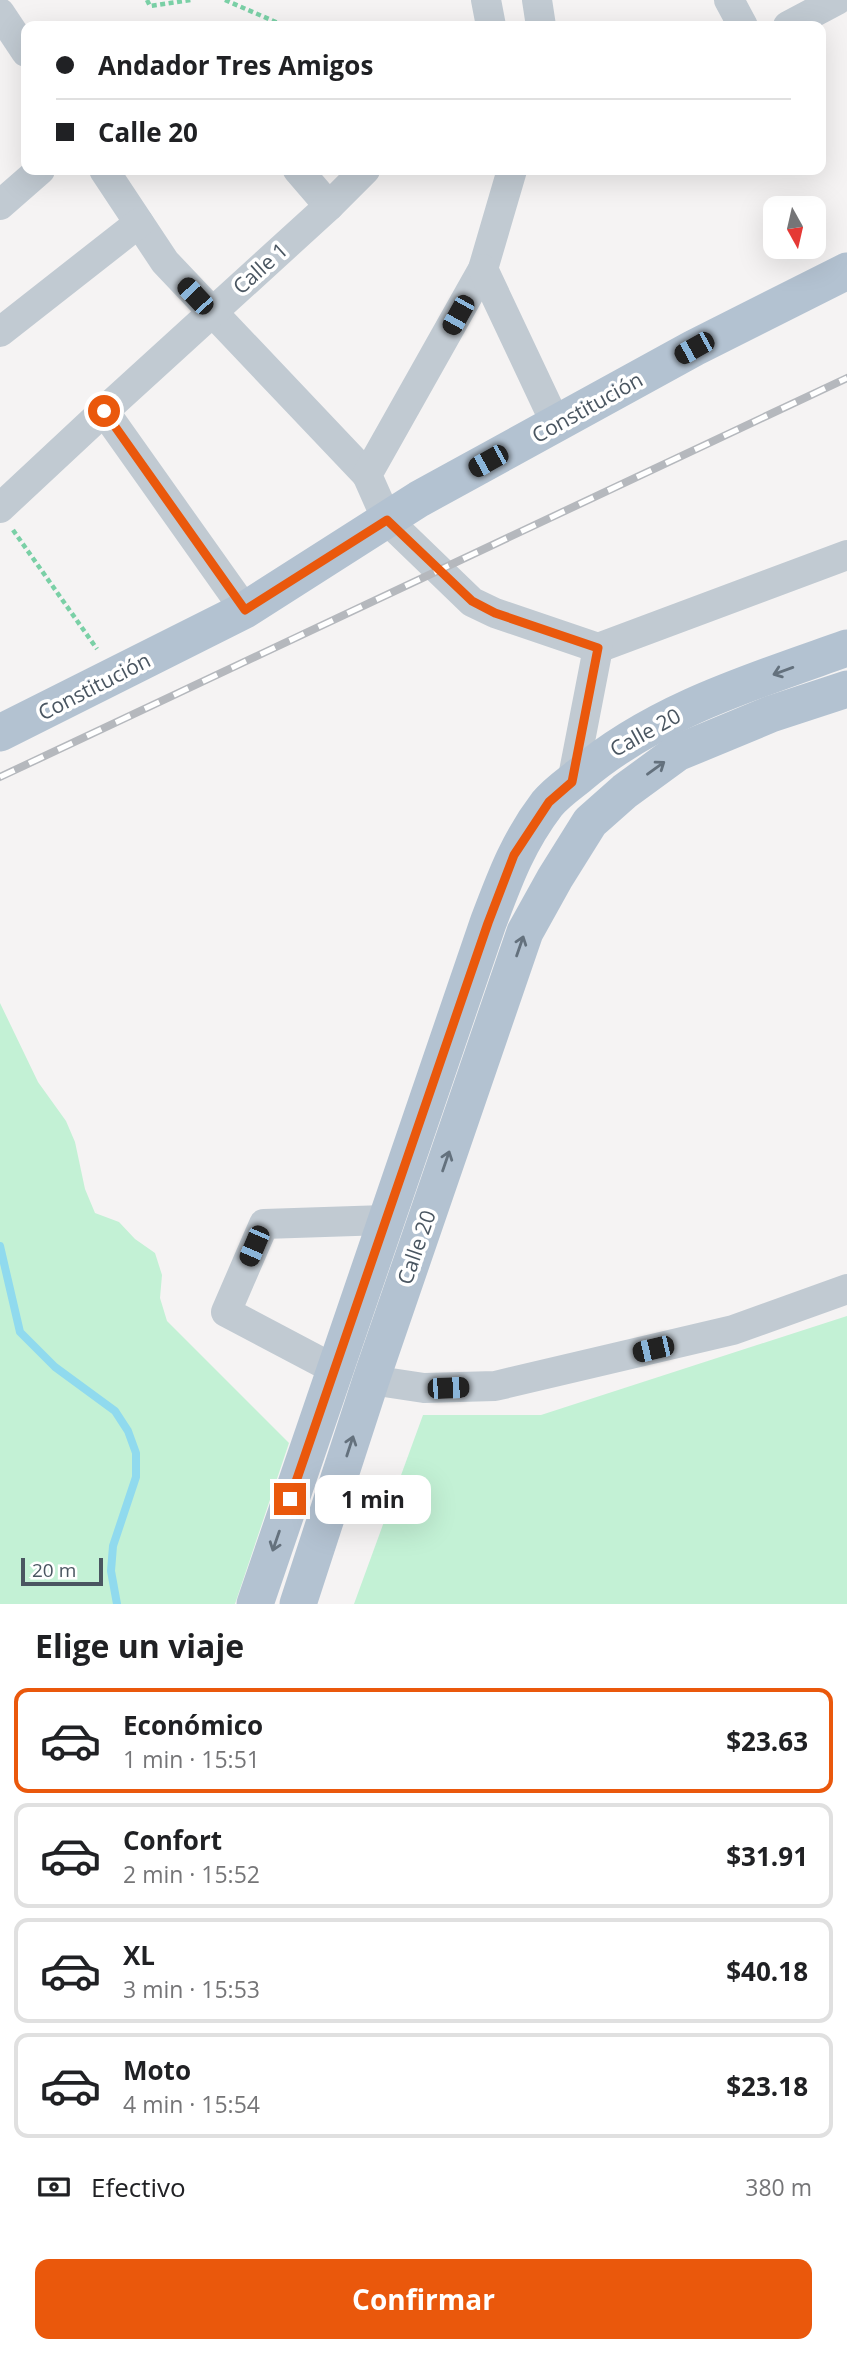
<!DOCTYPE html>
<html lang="es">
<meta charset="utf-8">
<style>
:root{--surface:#fff;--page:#f2f2f2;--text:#202124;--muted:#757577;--line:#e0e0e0;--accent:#ea580c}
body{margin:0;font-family:"Open Sans",sans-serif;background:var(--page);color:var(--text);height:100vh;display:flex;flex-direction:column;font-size:26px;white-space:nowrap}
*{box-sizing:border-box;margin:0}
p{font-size:23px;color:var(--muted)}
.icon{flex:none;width:38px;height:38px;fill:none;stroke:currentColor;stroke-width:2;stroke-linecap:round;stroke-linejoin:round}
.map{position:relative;height:1604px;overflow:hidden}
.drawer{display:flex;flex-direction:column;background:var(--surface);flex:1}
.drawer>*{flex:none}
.guide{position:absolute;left:21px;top:21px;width:805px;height:154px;border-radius:14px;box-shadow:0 7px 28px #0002;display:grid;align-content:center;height:154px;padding:0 35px;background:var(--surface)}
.needle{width:46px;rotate:172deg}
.tools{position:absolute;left:763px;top:196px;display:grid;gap:14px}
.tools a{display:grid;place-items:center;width:63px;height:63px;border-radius:14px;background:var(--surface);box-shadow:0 7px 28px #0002;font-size:35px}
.scale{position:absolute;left:21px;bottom:18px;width:82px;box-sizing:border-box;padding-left:7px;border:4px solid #4a5661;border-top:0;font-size:19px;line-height:24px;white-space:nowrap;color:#4a5661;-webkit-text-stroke:5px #fff;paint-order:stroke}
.end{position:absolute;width:32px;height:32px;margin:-16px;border:9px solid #ea580c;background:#fff;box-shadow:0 0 0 4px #fff}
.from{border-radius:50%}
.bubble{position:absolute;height:49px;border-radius:14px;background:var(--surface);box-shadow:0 7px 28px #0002;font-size:23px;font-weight:700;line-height:49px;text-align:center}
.car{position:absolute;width:21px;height:42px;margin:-21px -10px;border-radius:9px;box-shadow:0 0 5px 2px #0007;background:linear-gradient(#222 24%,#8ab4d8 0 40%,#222 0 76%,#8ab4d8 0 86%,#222 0)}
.guide b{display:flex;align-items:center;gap:24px;height:66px;font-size:26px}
.guide b+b{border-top:2px solid var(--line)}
.guide i{width:18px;height:18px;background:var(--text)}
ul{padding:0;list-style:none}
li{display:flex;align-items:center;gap:21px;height:105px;margin:0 14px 10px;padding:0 21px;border:4px solid var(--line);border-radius:14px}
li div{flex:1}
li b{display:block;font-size:26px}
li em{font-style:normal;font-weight:700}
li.selected{border-color:var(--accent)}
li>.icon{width:63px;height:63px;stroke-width:1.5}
h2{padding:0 35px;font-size:32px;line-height:84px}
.pay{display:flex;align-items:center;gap:18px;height:77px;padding:0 35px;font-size:26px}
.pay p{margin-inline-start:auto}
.cta{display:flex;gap:14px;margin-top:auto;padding:14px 35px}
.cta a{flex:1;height:80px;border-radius:14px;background:var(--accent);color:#fff;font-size:28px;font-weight:700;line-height:80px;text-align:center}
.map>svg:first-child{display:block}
.green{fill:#c3f1d5}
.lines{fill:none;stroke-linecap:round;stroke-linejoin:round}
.stream{stroke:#90daee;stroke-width:8}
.path{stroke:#7ad0a6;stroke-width:4.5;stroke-dasharray:5 3.5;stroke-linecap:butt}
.minor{stroke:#c1cad2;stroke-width:30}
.major{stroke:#b3c2d1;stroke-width:37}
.rail-casing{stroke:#b5b8bd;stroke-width:8}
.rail{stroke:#fff;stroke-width:5;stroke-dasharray:16;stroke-linecap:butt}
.oneway{stroke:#64717d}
.route{stroke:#ea580c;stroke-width:9}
.labels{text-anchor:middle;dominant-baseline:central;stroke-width:7;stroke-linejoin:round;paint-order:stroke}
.street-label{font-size:21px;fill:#4a5661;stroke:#fff}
</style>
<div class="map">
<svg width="847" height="1604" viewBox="0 0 847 1604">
<rect width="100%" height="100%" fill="#f5f3f3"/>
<g class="green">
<path d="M0 1003 38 1082 66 1121 75 1142 85 1189 95 1213 119 1222 135 1239 155 1253 162 1275 160 1298 167 1321 289 1443 235 1604H0Z"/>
<path d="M847 1316V1604H354L423 1415H541Z"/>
</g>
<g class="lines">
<path class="stream" d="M0 1246 20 1332 55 1367 115 1411 128 1431 136 1453V1477L113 1546 111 1571 117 1604"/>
<g class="path">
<path d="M147 0 150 6 191 0"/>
<path d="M225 0 285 26"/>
<path d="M13 530 97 649"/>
</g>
<g class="minor">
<path d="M486 0 491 26"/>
<path d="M537 0 541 26"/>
<path d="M729 0 743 26"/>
<path d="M0 13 26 52"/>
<path d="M788 26 837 0"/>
<path d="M104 170 165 262 367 475"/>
<path d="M298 170 329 206"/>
<path d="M512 170 483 269 367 475 387 520 472 602 495 613 598 648 847 555"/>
<path d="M0 205 40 170"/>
<path d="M483 269 556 424"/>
<path d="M0 332 139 223"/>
<path d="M104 411 245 610"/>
<path d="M0 508 104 411 329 206 365 170"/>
<path d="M572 782 598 648"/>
<path d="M334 1369 226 1312 264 1224 385 1220"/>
<path d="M371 1380 424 1388 495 1386 733 1330 847 1289"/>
</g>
<g class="major">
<path d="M0 733 245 610 419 499 694 348 847 271"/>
<path d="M255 1604 488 923C505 878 518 842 547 804 556 793 569 784 579 776 655 711 754 681 847 648"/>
<path d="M298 1604 371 1380 525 932 555 878 590 822 625 791 677 753 771 714 847 689"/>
</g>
<defs>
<path id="rail" d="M0 777 847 378"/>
</defs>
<use href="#rail" class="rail-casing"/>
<use href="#rail" class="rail"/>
</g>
<defs><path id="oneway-shaft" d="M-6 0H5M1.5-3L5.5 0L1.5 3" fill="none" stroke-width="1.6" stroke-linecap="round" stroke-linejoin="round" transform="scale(1.75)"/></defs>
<g class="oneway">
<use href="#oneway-shaft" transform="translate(783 671) rotate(160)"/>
<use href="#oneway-shaft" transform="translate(656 768) rotate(-36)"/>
<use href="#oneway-shaft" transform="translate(520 946) rotate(-71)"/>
<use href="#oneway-shaft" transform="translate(446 1161) rotate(-71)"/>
<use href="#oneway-shaft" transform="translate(350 1446) rotate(-72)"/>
<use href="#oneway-shaft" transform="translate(276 1541) rotate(109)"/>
</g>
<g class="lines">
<path class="route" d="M104 411 245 610 387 520 472 601 495 613 598 648 572 782 549 802 514 855 488 923 290 1499"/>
</g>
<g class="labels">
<g class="street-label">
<text transform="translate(260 268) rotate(-42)">Calle 1</text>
<text transform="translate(587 407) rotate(-29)">Constitución</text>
<text transform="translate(94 686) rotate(-27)">Constitución</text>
<text transform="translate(645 732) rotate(-29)">Calle 20</text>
<text transform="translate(416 1247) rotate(-71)">Calle 20</text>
</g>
</g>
</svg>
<div class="tools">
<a><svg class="needle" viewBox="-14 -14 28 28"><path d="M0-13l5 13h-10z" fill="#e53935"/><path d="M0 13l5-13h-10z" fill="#757577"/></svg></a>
</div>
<div class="scale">20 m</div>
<i class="end from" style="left:104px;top:411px"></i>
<i class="end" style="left:290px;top:1499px"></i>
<div class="bubble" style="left:315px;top:1475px;width:116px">1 min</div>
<i class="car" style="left:195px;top:296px;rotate:317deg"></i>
<i class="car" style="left:458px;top:315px;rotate:209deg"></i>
<i class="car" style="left:694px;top:348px;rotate:241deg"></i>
<i class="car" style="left:488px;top:461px;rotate:241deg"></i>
<i class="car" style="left:254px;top:1246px;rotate:203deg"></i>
<i class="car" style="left:653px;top:1349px;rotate:257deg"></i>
<i class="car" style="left:448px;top:1388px;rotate:88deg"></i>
<div class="guide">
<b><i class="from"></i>Andador Tres Amigos</b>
<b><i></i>Calle 20</b>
</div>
</div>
<section class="drawer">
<h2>Elige un viaje</h2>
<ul>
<li class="selected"><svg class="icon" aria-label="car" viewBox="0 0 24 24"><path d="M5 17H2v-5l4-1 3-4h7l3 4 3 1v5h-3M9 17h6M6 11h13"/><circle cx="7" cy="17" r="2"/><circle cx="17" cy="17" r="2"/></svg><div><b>Económico</b><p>1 min · 15:51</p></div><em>$23.63</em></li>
<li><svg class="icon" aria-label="car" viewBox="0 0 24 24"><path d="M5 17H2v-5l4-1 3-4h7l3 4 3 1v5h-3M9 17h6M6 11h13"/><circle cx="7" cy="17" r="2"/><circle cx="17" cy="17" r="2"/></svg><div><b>Confort</b><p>2 min · 15:52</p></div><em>$31.91</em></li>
<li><svg class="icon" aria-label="car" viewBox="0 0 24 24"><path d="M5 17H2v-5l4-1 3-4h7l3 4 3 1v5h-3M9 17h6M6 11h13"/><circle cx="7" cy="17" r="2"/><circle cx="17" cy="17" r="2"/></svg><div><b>XL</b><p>3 min · 15:53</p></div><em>$40.18</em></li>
<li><svg class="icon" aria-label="car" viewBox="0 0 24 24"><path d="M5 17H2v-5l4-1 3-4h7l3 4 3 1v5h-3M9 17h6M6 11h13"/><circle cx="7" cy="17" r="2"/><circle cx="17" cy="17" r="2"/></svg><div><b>Moto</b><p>4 min · 15:54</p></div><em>$23.18</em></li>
</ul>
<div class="pay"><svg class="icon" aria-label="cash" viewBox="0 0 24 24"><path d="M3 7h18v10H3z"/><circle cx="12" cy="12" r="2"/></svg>Efectivo<p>380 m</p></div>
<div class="cta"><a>Confirmar</a></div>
</section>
